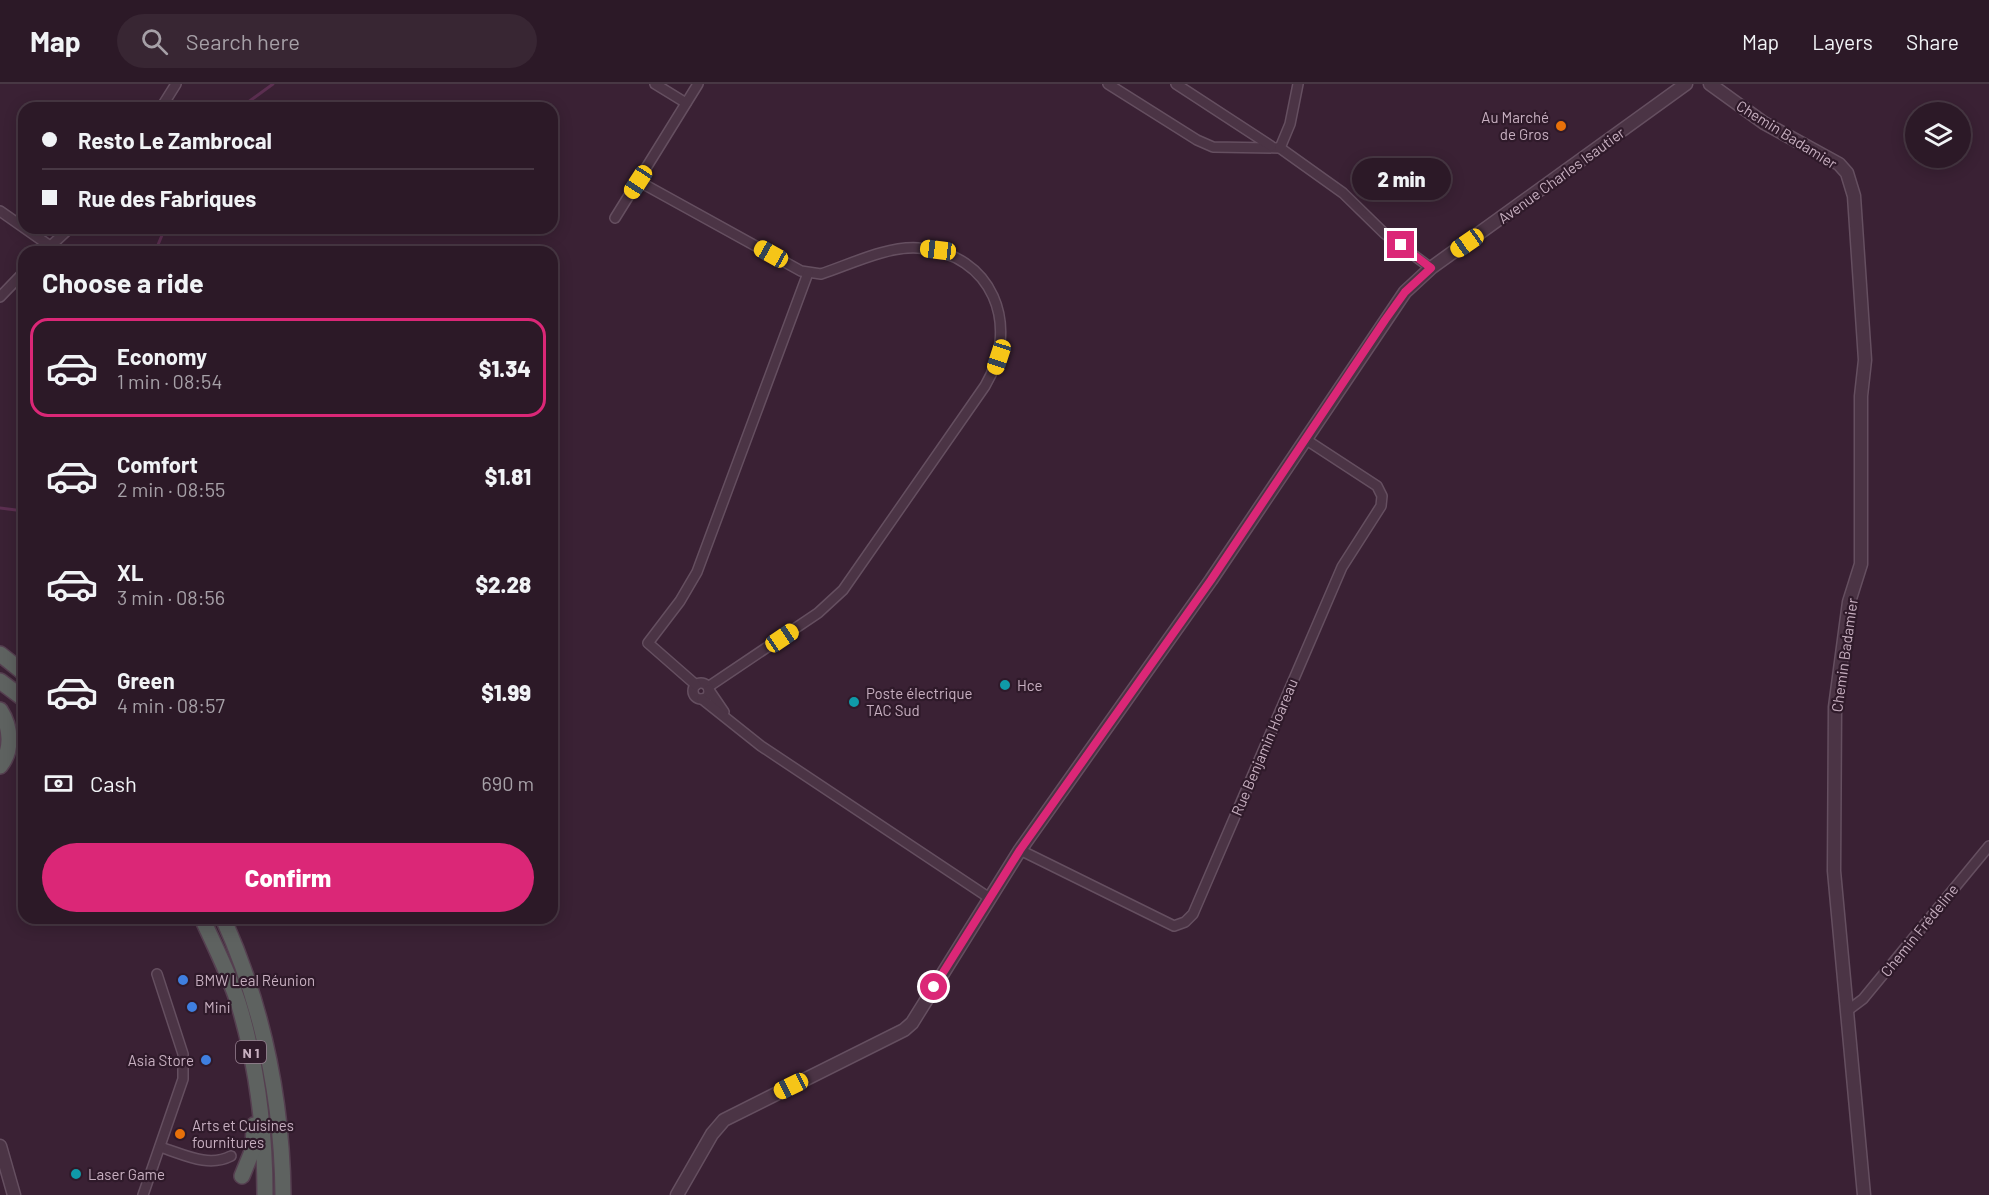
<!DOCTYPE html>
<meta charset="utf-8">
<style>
:root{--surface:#2c1927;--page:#382633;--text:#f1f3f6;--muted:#a6a0a7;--line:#483844;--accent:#db2777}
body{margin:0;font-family:Barlow,sans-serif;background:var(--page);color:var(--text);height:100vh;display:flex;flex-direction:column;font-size:22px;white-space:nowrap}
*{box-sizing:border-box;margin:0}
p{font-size:20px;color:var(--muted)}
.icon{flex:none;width:33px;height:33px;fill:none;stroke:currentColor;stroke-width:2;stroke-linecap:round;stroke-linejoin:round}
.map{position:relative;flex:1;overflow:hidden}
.details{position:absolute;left:18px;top:162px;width:540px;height:678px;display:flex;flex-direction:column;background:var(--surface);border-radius:18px;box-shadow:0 3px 15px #0003,0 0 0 2px var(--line)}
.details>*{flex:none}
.top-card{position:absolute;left:18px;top:18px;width:540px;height:132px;border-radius:18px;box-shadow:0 3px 15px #0003,0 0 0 2px var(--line);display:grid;align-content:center;height:132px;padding:0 24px;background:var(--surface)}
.controls{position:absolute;left:1905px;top:18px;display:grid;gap:12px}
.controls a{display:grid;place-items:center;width:66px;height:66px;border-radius:50%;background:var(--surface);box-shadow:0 3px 15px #0003,0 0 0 2px var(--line);font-size:30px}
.end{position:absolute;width:27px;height:27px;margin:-14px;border:8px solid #db2777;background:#fff;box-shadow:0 0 0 3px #fff}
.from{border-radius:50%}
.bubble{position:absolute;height:42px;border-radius:21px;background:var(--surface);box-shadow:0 3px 15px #0003,0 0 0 2px var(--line);font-size:20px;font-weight:800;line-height:42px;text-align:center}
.car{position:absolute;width:18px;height:36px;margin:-18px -9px;border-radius:8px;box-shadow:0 0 4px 2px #0007;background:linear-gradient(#f5c518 24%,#345 0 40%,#f5c518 0 76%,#345 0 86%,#f5c518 0)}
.top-card b{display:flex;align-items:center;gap:21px;height:57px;font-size:22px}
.top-card b+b{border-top:2px solid var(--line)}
.top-card i{width:15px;height:15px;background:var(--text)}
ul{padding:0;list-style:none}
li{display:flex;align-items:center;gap:18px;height:99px;margin:0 12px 9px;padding:0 12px;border:3px solid transparent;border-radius:18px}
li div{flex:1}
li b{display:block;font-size:22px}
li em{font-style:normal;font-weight:800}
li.on{border-color:var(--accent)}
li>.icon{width:54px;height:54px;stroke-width:1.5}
h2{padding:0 24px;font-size:27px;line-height:72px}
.pay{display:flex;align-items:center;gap:15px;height:66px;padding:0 24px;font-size:22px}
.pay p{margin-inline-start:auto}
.cta{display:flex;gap:12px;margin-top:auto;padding:12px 24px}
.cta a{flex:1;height:69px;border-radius:36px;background:var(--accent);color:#fff;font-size:24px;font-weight:800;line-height:69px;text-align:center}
header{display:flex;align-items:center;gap:36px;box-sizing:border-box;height:84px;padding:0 30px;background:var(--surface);border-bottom:2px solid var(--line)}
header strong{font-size:28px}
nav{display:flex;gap:33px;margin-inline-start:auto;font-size:21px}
.search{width:420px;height:54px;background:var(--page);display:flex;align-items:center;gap:15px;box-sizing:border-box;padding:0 21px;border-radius:33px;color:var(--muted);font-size:22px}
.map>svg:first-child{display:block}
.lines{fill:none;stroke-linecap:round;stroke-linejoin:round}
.stream{stroke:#5c2f51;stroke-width:3}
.minor-casing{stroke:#654f60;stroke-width:12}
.tertiary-casing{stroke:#654f60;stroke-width:15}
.trunk-casing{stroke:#553f50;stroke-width:18}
.minor{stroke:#4b3445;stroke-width:9}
.tertiary{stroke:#4b3445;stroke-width:12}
.trunk{stroke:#5e6260;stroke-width:15}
.route{stroke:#db2777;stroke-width:8}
.food-dot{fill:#e8710a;stroke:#2f1a2a;stroke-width:2}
.culture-dot{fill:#0f9aa8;stroke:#2f1a2a;stroke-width:2}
.shop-dot{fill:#3f7fe0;stroke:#2f1a2a;stroke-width:2}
.labels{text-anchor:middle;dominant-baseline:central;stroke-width:4.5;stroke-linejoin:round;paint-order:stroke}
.shield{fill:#2f1a2a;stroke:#998293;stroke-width:1.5}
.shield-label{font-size:14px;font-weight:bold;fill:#c7afc0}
.poi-label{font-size:15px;fill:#c7afc0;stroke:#2f1a2a;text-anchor:start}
.street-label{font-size:15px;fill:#c7afc0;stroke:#2f1a2a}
</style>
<header>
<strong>Map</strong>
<div class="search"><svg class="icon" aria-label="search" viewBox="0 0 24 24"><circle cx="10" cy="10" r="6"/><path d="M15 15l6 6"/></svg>Search here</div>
<nav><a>Map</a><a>Layers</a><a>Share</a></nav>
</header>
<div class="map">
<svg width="1989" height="1111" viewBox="0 0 1989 1111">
<rect width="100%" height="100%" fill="#3a2134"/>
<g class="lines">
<g class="stream">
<path d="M240 24 273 0"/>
<path d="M155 168 165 144"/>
<path d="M0 424 24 427"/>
</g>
<defs>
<g id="minor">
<path d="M655 0 686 19"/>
<path d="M1108 0 1197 56 1213 63 1280 64 1343 109 1385 150 1431 184"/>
<path d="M1176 0 1271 62"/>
<path d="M161 24 176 0"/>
<path d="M1280 64 1290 40 1298 0"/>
<path d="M638 97 801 187 821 190C851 180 887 162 918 164 993 169 1021 242 985 302L843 506 818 529 708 603"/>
<path d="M0 127 50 162"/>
<path d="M615 134 698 0"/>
<path d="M44 168 70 144"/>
<path d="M0 213 24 188"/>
<circle cx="701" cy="607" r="8"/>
<path d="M696 601 648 559 680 517 697 488 808 189"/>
<path d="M709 606 724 628"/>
<path d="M702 615 761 662 988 813"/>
<path d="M1020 766 1174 842 1185 838 1193 830 1342 483 1381 422 1382 412 1377 402 1305 355"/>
<path d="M1847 927 1863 915 1989 762"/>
<path d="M160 1063C183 1070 208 1084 231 1072"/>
<path d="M143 1111 183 995V970L157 890"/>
</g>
<g id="tertiary">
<path d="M1710 0 1764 39 1839 80 1847 89 1854 112 1865 276 1861 312V480L1849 518 1835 623 1834 787 1864 1111"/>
<path d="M0 1062 14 1111"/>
<path d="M677 1111 712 1050 724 1036 904 946 912 939 1020 766 1211 496 1405 208 1431 184 1686 0"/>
</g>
<g id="trunk">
<path d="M0 570 24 589"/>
<path d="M0 597 24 615"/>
<path d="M0 626C11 643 13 666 0 682"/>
<path d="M202 834C216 865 232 896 241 928 258 988 265 1049 265 1111"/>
<path d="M223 834C263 923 282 1014 283 1111"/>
<path d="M242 1092 253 1065 254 1041"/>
</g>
</defs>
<use href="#minor" class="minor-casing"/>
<use href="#tertiary" class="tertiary-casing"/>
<use href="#trunk" class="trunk-casing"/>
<use href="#minor" class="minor"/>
<use href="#tertiary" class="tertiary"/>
<use href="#trunk" class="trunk"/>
</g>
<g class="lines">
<path class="route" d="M934 903 1020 766 1211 496 1385 236 1405 208 1431 184 1401 161"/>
</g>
<g class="food-dot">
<circle cx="1561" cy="42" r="6"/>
<circle cx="180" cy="1050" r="6"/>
</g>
<g class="culture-dot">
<circle cx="1005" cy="601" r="6"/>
<circle cx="854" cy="618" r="6"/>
<circle cx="76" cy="1090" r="6"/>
</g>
<g class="shop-dot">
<circle cx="183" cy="896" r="6"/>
<circle cx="192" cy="923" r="6"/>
<circle cx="206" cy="976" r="6"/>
</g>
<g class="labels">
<rect class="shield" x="236" y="957" width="30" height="22" rx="4.5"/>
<g class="shield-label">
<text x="251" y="968">N 1</text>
</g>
<g class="poi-label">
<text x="1549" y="33" text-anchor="end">Au Marché<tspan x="1549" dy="17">de Gros</tspan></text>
<text x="1017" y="601">Hce</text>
<text x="866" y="609">Poste électrique<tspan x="866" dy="17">TAC Sud</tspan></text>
<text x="195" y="896">BMW Leal Réunion</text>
<text x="204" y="923">Mini</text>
<text x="194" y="976" text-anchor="end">Asia Store</text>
<text x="192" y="1041">Arts et Cuisines<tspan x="192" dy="17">fournitures</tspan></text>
<text x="88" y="1090">Laser Game</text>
</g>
<g class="street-label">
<text transform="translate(1787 50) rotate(32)">Chemin Badamier</text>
<text transform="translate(1561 91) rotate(-36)">Avenue Charles Isautier</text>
<text transform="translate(1844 571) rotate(-82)">Chemin Badamier</text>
<text transform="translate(1264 663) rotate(-67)">Rue Benjamin Hoareau</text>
<text transform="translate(1919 846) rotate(-51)">Chemin Frédeline</text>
</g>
</g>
</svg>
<div class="controls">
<a><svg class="icon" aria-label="layers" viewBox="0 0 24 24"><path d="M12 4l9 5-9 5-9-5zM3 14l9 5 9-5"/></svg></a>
</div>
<i class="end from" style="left:934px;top:903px"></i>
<i class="end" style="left:1401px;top:161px"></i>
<div class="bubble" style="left:1352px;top:74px;width:99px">2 min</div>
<i class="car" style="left:638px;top:98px;rotate:213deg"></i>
<i class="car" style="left:1467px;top:159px;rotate:235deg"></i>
<i class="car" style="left:938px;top:166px;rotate:277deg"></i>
<i class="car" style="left:771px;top:170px;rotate:299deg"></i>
<i class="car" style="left:999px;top:273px;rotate:198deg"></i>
<i class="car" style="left:782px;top:554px;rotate:56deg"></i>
<i class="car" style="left:791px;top:1002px;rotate:244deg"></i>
<div class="top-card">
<b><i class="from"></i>Resto Le Zambrocal</b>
<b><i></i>Rue des Fabriques</b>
</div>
<section class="details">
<h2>Choose a ride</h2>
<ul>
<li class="on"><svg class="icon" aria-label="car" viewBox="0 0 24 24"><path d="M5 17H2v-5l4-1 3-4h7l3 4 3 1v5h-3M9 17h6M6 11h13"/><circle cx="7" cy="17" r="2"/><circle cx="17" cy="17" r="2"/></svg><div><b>Economy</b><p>1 min · 08:54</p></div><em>$1.34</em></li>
<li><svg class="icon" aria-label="car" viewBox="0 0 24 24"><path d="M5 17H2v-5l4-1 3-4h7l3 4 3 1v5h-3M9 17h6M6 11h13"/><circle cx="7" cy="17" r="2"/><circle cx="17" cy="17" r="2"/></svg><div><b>Comfort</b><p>2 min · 08:55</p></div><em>$1.81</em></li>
<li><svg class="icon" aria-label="car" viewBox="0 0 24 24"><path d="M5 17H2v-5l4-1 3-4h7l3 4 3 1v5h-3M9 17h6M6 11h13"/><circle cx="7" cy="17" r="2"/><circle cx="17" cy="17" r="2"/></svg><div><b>XL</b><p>3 min · 08:56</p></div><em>$2.28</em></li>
<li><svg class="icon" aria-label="car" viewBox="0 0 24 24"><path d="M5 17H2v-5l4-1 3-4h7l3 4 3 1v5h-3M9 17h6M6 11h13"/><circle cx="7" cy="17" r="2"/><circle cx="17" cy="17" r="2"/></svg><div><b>Green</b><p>4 min · 08:57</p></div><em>$1.99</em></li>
</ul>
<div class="pay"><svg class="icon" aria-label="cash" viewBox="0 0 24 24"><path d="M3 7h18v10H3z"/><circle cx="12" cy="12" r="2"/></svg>Cash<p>690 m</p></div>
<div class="cta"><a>Confirm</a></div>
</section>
</div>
